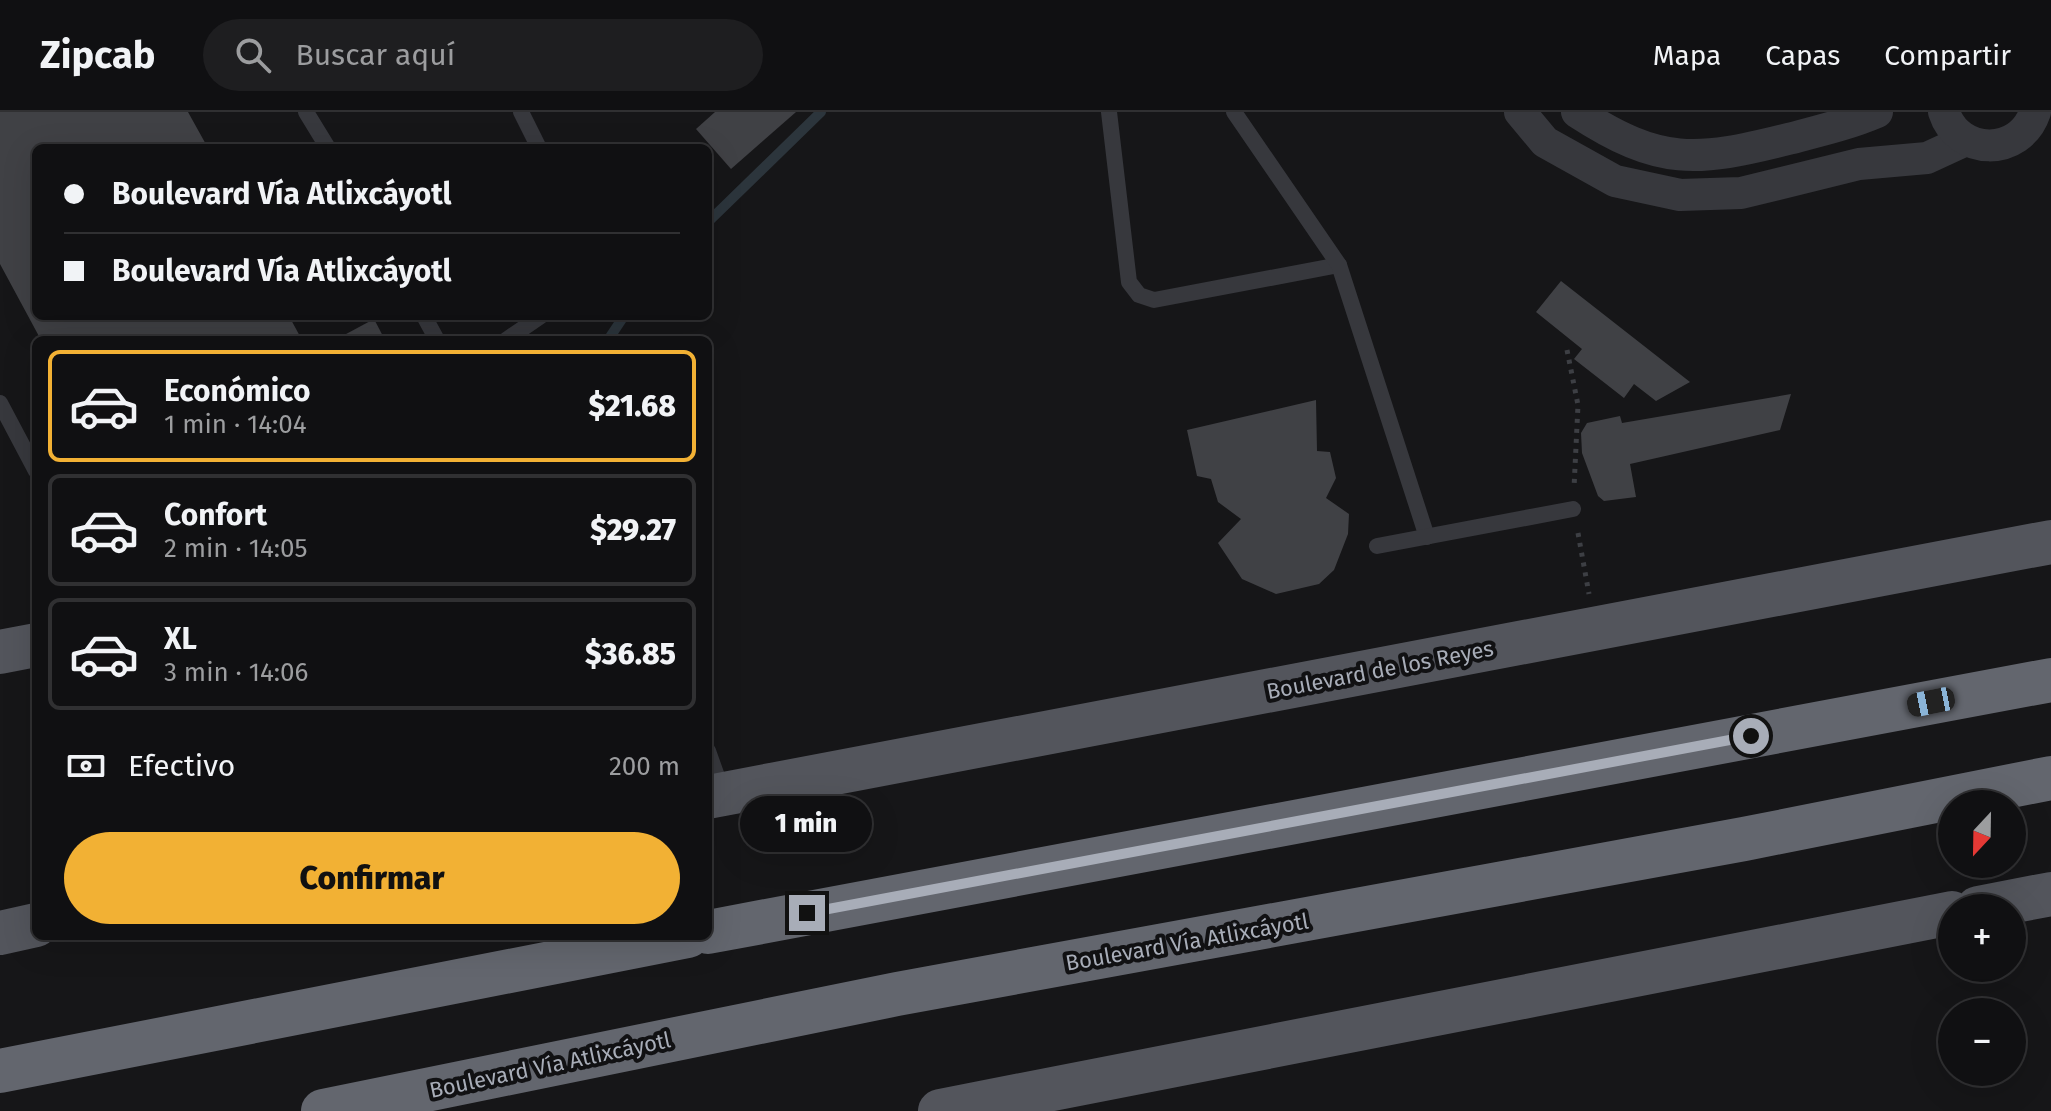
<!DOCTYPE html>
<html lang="es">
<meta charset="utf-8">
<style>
:root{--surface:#101012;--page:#1e1e20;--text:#f1f3f6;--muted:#9c9d9f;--line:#303032;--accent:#f2b134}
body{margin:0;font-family:"Fira Sans",sans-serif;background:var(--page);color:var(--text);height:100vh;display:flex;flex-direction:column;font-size:30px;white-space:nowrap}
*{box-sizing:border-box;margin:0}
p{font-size:26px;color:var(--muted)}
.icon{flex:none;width:44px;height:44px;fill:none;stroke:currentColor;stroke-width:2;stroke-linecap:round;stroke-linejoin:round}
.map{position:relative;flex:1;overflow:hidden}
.drawer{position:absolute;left:32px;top:224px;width:680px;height:604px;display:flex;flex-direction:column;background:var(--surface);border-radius:12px;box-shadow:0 8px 32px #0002,0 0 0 2px var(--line)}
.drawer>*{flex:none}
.hud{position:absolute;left:32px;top:32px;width:680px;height:176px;border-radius:12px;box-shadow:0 8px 32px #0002,0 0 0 2px var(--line);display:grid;align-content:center;height:176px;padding:0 32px;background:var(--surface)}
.needle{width:52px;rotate:202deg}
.controls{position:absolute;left:1938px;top:678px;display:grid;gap:16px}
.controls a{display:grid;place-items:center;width:88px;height:88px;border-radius:50%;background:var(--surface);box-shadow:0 8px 32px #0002,0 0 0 2px var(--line);font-size:40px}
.end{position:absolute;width:36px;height:36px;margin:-18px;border:10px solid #a8adb8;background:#111;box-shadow:0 0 0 4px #111}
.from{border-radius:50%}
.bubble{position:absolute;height:56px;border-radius:28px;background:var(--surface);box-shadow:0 8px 32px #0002,0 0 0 2px var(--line);font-size:26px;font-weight:800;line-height:56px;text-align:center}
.car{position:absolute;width:24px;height:48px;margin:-24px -12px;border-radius:10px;box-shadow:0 0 6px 2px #0007;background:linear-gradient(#222 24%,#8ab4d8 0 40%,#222 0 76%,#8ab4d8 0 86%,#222 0)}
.hud b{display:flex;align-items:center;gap:28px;height:76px;font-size:30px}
.hud b+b{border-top:2px solid var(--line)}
.hud i{width:20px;height:20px;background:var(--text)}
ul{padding:14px 0 0;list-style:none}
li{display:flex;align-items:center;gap:24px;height:112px;margin:0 16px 12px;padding:0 16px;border:4px solid var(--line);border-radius:12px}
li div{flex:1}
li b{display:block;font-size:30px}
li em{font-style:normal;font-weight:800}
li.active{border-color:var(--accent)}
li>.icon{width:72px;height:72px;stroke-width:1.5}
.pay{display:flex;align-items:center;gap:20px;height:88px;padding:0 32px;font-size:30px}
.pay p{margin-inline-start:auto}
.primary-button{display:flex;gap:16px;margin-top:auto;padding:16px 32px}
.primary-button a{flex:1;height:92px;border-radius:48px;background:var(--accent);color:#111;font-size:32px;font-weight:800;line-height:92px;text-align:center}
header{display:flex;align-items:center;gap:48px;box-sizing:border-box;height:112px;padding:0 40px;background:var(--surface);border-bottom:2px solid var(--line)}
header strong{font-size:38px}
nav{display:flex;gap:44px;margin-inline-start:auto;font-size:28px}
.search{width:560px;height:72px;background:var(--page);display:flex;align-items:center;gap:20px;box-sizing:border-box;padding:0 28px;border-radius:44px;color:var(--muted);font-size:30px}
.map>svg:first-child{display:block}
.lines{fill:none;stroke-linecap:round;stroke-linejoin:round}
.stream{stroke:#2c353c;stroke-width:10}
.building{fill:#404145}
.path{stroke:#3d3f44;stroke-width:5;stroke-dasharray:4 6;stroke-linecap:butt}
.service{stroke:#37383d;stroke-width:16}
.minor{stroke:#37383d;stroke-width:32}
.primary{stroke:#53555c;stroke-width:44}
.motorway{stroke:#63666e;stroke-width:44}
.route{stroke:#a8adb8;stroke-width:10}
.labels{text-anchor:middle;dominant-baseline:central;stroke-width:8;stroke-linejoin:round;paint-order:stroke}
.street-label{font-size:22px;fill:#a8adb8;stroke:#111113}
</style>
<header>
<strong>Zipcab</strong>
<div class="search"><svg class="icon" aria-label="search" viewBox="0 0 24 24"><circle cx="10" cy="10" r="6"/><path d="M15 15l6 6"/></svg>Buscar aquí</div>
<nav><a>Mapa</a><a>Capas</a><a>Compartir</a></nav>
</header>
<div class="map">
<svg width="2051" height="999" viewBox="0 0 2051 999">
<rect width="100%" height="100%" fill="#161618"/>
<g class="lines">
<g class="stream">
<path d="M708 110 821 0"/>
<path d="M608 228 624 204"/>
</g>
</g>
<g class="building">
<path d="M0 0H188L208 36H36V204H289L302 228H41L0 152Z"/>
<path d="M715 0H796L731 57 696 17Z"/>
<path d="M1561 169 1690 270 1656 289 1634 272 1624 286 1574 247 1582 237 1536 200Z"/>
<path d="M374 207 385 228H335Z"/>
<path d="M1791 282 1780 318 1630 352 1636 385 1604 389 1598 384 1582 341 1581 321 1587 311 1620 304 1622 311Z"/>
<path d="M1316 288 1317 339 1330 340 1336 366 1326 386 1349 402 1348 422 1334 458 1319 472 1276 482 1242 467 1218 431 1241 407 1218 390 1211 367 1197 364 1187 318Z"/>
</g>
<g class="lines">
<g class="path">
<path d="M1567 238 1578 293 1574 376"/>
<path d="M1578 421 1589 482"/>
</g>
<g class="service">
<path d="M306 0 328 36"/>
<path d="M521 0 539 36"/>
<path d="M1109 0 1129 170 1139 183 1154 188 1339 153"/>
<path d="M1234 0 1339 153 1427 425"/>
<path d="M424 204 437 228"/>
<path d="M506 228 541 204"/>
<path d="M0 291 36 359"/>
<path d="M1377 434 1573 397"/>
<path d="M708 639 723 681"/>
</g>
<g class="minor">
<path d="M1520 0 1545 30 1615 69 1680 83 1741 81 1859 52 1927 46 1966 28"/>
<path d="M1577 0C1660 54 1696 50 1788 27 1819 19 1849 12 1877 0"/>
<path d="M1944 0C1958 44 2020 45 2035 0"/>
</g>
<g class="primary">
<path d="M0 540 36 533"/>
<path d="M708 685 2051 430"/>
<path d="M1978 796 2051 782"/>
<path d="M0 821 36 813"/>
<path d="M940 999 1952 801"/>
</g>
<g class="motorway">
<path d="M708 820 2051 568"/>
<path d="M0 959 688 824"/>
<path d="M323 999 897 882 1744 727 2051 666"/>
</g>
</g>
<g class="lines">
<path class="route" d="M807 801 1751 624"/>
</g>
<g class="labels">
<g class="street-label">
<text transform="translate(1380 558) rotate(-11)">Boulevard de los Reyes</text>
<text transform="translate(1187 830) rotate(-10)">Boulevard Vía Atlixcáyotl</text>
<text transform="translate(550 953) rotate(-12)">Boulevard Vía Atlixcáyotl</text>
</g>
</g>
</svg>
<div class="controls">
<a><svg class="needle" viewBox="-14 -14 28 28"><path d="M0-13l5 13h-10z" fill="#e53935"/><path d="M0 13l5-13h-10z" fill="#9c9d9f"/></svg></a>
<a>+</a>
<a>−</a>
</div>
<i class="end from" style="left:1751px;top:624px"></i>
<i class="end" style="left:807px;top:801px"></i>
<div class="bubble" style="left:740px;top:684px;width:132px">1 min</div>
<i class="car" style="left:1931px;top:590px;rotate:259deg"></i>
<div class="hud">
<b><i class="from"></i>Boulevard Vía Atlixcáyotl</b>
<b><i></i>Boulevard Vía Atlixcáyotl</b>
</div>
<section class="drawer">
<ul>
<li class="active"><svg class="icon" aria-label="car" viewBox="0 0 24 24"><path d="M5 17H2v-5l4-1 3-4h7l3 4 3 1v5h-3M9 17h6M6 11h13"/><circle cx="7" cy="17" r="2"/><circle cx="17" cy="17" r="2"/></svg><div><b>Económico</b><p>1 min · 14:04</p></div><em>$21.68</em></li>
<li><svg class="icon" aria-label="car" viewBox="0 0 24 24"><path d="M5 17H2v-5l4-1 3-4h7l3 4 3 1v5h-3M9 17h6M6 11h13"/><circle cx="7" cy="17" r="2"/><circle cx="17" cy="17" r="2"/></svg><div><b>Confort</b><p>2 min · 14:05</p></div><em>$29.27</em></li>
<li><svg class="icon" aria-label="car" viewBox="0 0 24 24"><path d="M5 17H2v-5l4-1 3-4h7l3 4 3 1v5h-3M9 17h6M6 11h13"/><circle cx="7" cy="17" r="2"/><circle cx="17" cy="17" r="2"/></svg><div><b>XL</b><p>3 min · 14:06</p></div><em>$36.85</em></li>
</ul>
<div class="pay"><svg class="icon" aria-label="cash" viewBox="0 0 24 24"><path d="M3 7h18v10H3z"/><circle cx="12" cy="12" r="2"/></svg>Efectivo<p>200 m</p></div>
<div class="primary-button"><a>Confirmar</a></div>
</section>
</div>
